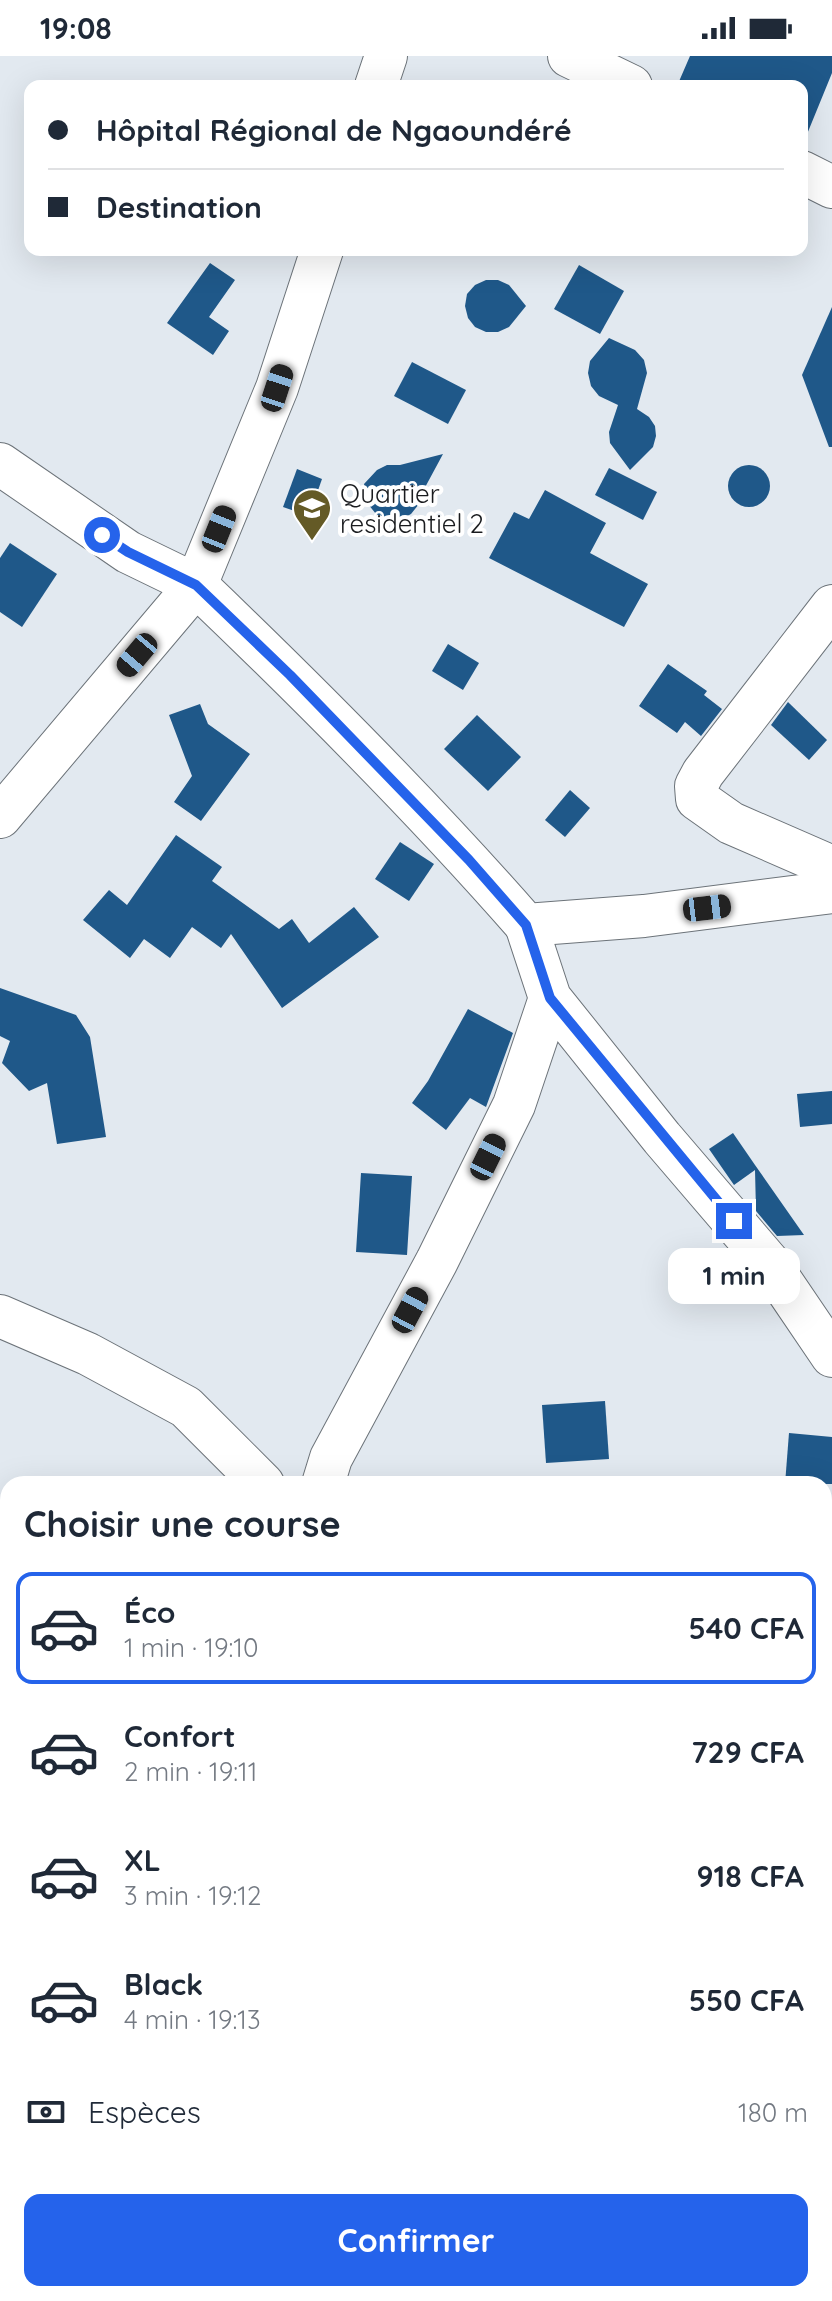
<!DOCTYPE html>
<html lang="fr">
<meta charset="utf-8">
<style>
:root{--surface:#fff;--page:#f2f2f3;--text:#1f2937;--muted:#747a83;--line:#e0e1e3;--accent:#2563eb}
body{margin:0;font-family:Quicksand,sans-serif;background:var(--page);color:var(--text);height:100vh;display:flex;flex-direction:column;font-size:30px;white-space:nowrap}
*{box-sizing:border-box;margin:0}
p{font-size:26px;color:var(--muted)}
.icon{flex:none;width:44px;height:44px;fill:none;stroke:currentColor;stroke-width:2;stroke-linecap:round;stroke-linejoin:round}
.map{position:relative;flex:1;overflow:hidden}
.sheet{position:absolute;left:0px;top:1420px;width:832px;height:826px;display:flex;flex-direction:column;background:var(--surface);border-radius:24px 24px 0 0;box-shadow:0 8px 32px #0002}
.sheet>*{flex:none}
.top-card{position:absolute;left:24px;top:24px;width:784px;height:176px;border-radius:16px;box-shadow:0 8px 32px #0002;display:grid;align-content:center;height:176px;padding:0 24px;background:var(--surface)}
.end{position:absolute;width:36px;height:36px;margin:-18px;border:10px solid #2563eb;background:#fff;box-shadow:0 0 0 4px #fff}
.from{border-radius:50%}
.bubble{position:absolute;height:56px;border-radius:16px;background:var(--surface);box-shadow:0 8px 32px #0002;font-size:26px;font-weight:700;line-height:56px;text-align:center}
.car{position:absolute;width:24px;height:48px;margin:-24px -12px;border-radius:10px;box-shadow:0 0 6px 2px #0007;background:linear-gradient(#222 24%,#8ab4d8 0 40%,#222 0 76%,#8ab4d8 0 86%,#222 0)}
.top-card b{display:flex;align-items:center;gap:28px;height:76px;font-size:30px}
.top-card b+b{border-top:2px solid var(--line)}
.top-card i{width:20px;height:20px;background:var(--text)}
ul{padding:0;list-style:none}
li{display:flex;align-items:center;gap:24px;height:112px;margin:0 16px 12px;padding:0 8px;border:4px solid transparent;border-radius:16px}
li div{flex:1}
li b{display:block;font-size:30px}
li em{font-style:normal;font-weight:700}
li.on{border-color:var(--accent)}
li>.icon{width:72px;height:72px;stroke-width:1.5}
h2{padding:0 24px;font-size:36px;line-height:96px}
.pay{display:flex;align-items:center;gap:20px;height:88px;padding:0 24px;font-size:30px}
.pay p{margin-inline-start:auto}
.action{display:flex;gap:16px;margin-top:auto;padding:16px 24px}
.action a{flex:1;height:92px;border-radius:16px;background:var(--accent);color:#fff;font-size:32px;font-weight:700;line-height:92px;text-align:center}
.status{display:flex;justify-content:space-between;align-items:center;height:56px;padding:0 40px;background:var(--surface);direction:ltr}
.status svg{height:22px;fill:currentColor}
.map>svg:first-child{display:block}
.building{fill:#1f5889}
.lines{fill:none;stroke-linecap:round;stroke-linejoin:round}
.minor-casing{stroke:#6c7379;stroke-width:44}
.minor{stroke:#fff;stroke-width:42}
.route{stroke:#2563eb;stroke-width:10}
.labels{text-anchor:middle;dominant-baseline:central;stroke-width:8;stroke-linejoin:round;paint-order:stroke}
.poi-label{font-size:26px;fill:#191b1e;stroke:#fff;text-anchor:start}
</style>
<div class="status"><b>19:08</b><svg viewBox="0 0 49 12"><path d="M0 12V9h3v3zM5 12V6h3v6zM10 12V3h3v9zM15 12V0h3v12zM26 1h20v11H26zM47 4h2v5h-2z"/></svg></div>
<div class="map">
<svg width="832" height="2245" viewBox="0 0 832 2245">
<rect width="100%" height="100%" fill="#e2e9f0"/>
<g class="building">
<path d="M690 0H832V17L803 88 802 30H677Z"/>
<path d="M210 207 235 224 209 261 229 275 213 299 167 267Z"/>
<path d="M579 209 624 235 600 278 554 253Z"/>
<path d="M486 224H498L509 229 526 250 509 271 498 276H486L475 271 468 262 465 250 467 238 475 229Z"/>
<path d="M832 251V391H829L802 319Z"/>
<path d="M609 282 635 294 644 304 647 317 637 353 649 361 655 370 656 380 653 391 630 414 610 387 609 376 618 349 599 340 591 330 588 317 590 305Z"/>
<path d="M412 306 466 334 448 368 394 340Z"/>
<path d="M443 398 422 437 419 448 411 458 400 464 387 463 376 458 368 448 364 428 377 414 387 409H400Z"/>
<circle cx="749" cy="430" r="21"/>
<path d="M609 412 657 436 643 464 595 439Z"/>
<path d="M297 413 322 423 309 460 283 451Z"/>
<path d="M545 434 606 467 590 497 648 528 624 571 489 502 514 456 529 463Z"/>
<path d="M10 487 57 518 22 571 0 556V502Z"/>
<path d="M448 588 479 607 463 634 432 615Z"/>
<path d="M668 608 707 635 704 639 722 653 701 680 685 666 677 677 639 650Z"/>
<path d="M788 646 827 684 809 704 771 669Z"/>
<path d="M200 648 208 668 250 698 201 765 174 746 192 720 169 659Z"/>
<path d="M477 659 521 701 488 735 444 693Z"/>
<path d="M570 734 590 752 565 781 545 764Z"/>
<path d="M176 779 222 811 212 825 279 873 292 863 309 887 354 851 379 881 282 952 231 878 221 892 192 871 170 902 144 883 130 902 83 864 109 834 127 849Z"/>
<path d="M400 786 434 808 409 845 375 823Z"/>
<path d="M0 932 76 959 90 981 106 1081 57 1088 47 1027 29 1035 2 1007 10 985 0 980Z"/>
<path d="M468 953 513 977 486 1051 470 1042 446 1074 412 1047 428 1025Z"/>
<path d="M832 1035V1068L800 1071 797 1038Z"/>
<path d="M733 1077 755 1109 804 1179 777 1180 756 1155 755 1114 734 1129 709 1093Z"/>
<path d="M361 1117 412 1120 407 1199 356 1196Z"/>
<path d="M605 1345 609 1403 546 1407 542 1349Z"/>
<path d="M789 1377 832 1381V1428H785Z"/>
</g>
<g class="lines">
<defs>
<g id="minor">
<path d="M569 0 631 30"/>
<path d="M376 30 386 0"/>
<path d="M802 116 832 131"/>
<path d="M322 194 277 332 196 529C310 638 422 750 526 869L644 860 832 836"/>
<path d="M0 408 128 496 196 529 0 761"/>
<path d="M832 550 703 717 696 730 697 743 731 767 832 811"/>
<path d="M526 869 550 942 662 1082 769 1207 832 1300"/>
<path d="M0 1260 88 1298 186 1351 263 1428"/>
<path d="M323 1428 331 1402 437 1205 514 1049 550 942"/>
<path d="M824 1731 832 1727"/>
<path d="M824 1968 832 1975"/>
<path d="M0 2060 8 2063"/>
<path d="M0 2134 8 2130"/>
<path d="M376 2238 391 2245"/>
<path d="M690 2245 693 2238"/>
</g>
</defs>
<use href="#minor" class="minor-casing"/>
<use href="#minor" class="minor"/>
</g>
<g class="lines">
<path class="route" d="M102 479 128 496 196 529 290 619 469 804 526 869 550 942 734 1165"/>
</g>
<defs>
<symbol id="school-pin" viewBox="-11 -11 22 30"><path d="M0 17L-7.5 6A9.5 9.5 0 1 1 7.5 6Z" fill="#645a26" stroke="#fff"/><path d="M0-5L7-2L0 1L-7-2ZM-4 1L0 2.5L4 1V4Q0 6-4 4Z" fill="#fff"/></symbol>
</defs>
<g fill-rule="evenodd">
<use href="#school-pin" x="290" y="430" width="44" height="60"/>
</g>
<g class="labels">
<g class="poi-label">
<text x="340" y="437">Quartier<tspan x="340" dy="30">residentiel 2</tspan></text>
</g>
</g>
</svg>
<i class="end from" style="left:102px;top:479px"></i>
<i class="end" style="left:734px;top:1165px"></i>
<div class="bubble" style="left:668px;top:1192px;width:132px">1 min</div>
<i class="car" style="left:277px;top:332px;rotate:18deg"></i>
<i class="car" style="left:219px;top:473px;rotate:22deg"></i>
<i class="car" style="left:137px;top:599px;rotate:220deg"></i>
<i class="car" style="left:707px;top:852px;rotate:83deg"></i>
<i class="car" style="left:488px;top:1101px;rotate:26deg"></i>
<i class="car" style="left:410px;top:1254px;rotate:28deg"></i>
<div class="top-card">
<b><i class="from"></i>Hôpital Régional de Ngaoundéré</b>
<b><i></i>Destination</b>
</div>
<section class="sheet">
<h2>Choisir une course</h2>
<ul>
<li class="on"><svg class="icon" aria-label="car" viewBox="0 0 24 24"><path d="M5 17H2v-5l4-1 3-4h7l3 4 3 1v5h-3M9 17h6M6 11h13"/><circle cx="7" cy="17" r="2"/><circle cx="17" cy="17" r="2"/></svg><div><b>Éco</b><p>1 min · 19:10</p></div><em>540 CFA</em></li>
<li><svg class="icon" aria-label="car" viewBox="0 0 24 24"><path d="M5 17H2v-5l4-1 3-4h7l3 4 3 1v5h-3M9 17h6M6 11h13"/><circle cx="7" cy="17" r="2"/><circle cx="17" cy="17" r="2"/></svg><div><b>Confort</b><p>2 min · 19:11</p></div><em>729 CFA</em></li>
<li><svg class="icon" aria-label="car" viewBox="0 0 24 24"><path d="M5 17H2v-5l4-1 3-4h7l3 4 3 1v5h-3M9 17h6M6 11h13"/><circle cx="7" cy="17" r="2"/><circle cx="17" cy="17" r="2"/></svg><div><b>XL</b><p>3 min · 19:12</p></div><em>918 CFA</em></li>
<li><svg class="icon" aria-label="car" viewBox="0 0 24 24"><path d="M5 17H2v-5l4-1 3-4h7l3 4 3 1v5h-3M9 17h6M6 11h13"/><circle cx="7" cy="17" r="2"/><circle cx="17" cy="17" r="2"/></svg><div><b>Black</b><p>4 min · 19:13</p></div><em>550 CFA</em></li>
</ul>
<div class="pay"><svg class="icon" aria-label="cash" viewBox="0 0 24 24"><path d="M3 7h18v10H3z"/><circle cx="12" cy="12" r="2"/></svg>Espèces<p>180 m</p></div>
<div class="action"><a>Confirmer</a></div>
</section>
</div>
